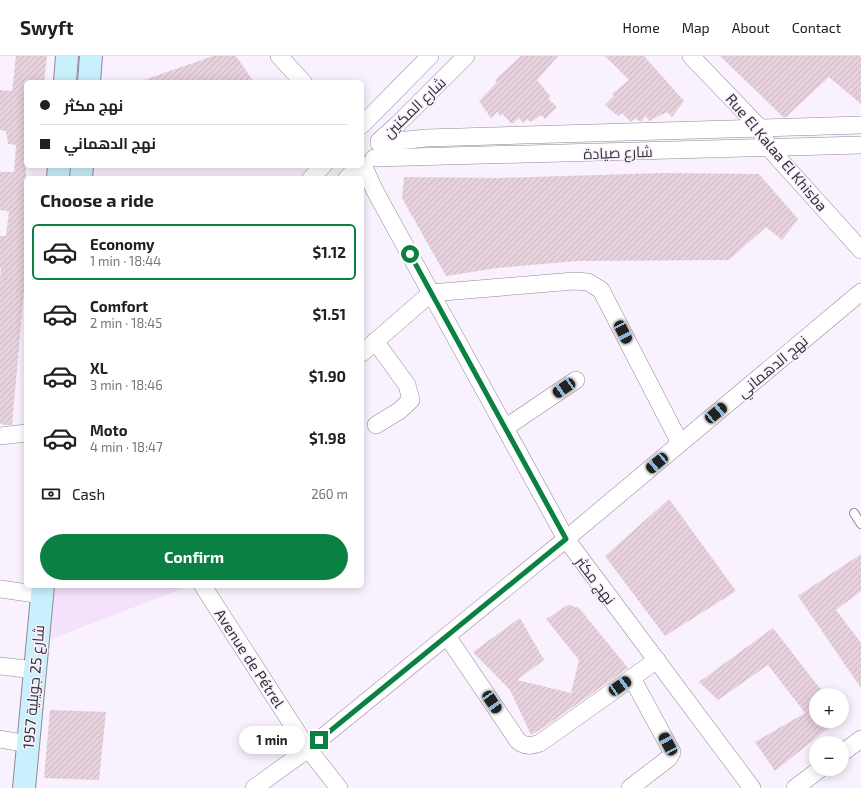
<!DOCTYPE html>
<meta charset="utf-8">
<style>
:root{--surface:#fff;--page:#f6f6f6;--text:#202124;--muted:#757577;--line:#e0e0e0;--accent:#0b8043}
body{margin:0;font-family:"Exo 2",Cairo,sans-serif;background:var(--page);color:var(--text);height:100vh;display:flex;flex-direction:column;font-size:15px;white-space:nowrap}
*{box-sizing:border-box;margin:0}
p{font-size:13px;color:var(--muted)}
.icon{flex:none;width:22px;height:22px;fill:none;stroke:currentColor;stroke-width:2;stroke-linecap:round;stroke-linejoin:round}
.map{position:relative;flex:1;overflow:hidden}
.details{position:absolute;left:24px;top:120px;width:340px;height:412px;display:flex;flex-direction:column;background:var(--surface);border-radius:6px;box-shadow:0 2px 10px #0003}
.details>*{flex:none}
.banner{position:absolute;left:24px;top:24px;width:340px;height:88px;border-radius:6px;box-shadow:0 2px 10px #0003;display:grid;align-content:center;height:88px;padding:0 16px;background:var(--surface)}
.tools{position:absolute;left:809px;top:632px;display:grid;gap:8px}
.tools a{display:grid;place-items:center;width:40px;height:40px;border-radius:50%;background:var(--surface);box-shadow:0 2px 10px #0003;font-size:20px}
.end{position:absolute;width:18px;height:18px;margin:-9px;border:5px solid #0b8043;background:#fff;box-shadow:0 0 0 2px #fff}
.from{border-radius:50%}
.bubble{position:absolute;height:28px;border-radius:14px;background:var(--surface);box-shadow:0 2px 10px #0003;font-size:13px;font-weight:700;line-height:28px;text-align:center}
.car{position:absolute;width:12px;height:24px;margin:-12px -6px;border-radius:5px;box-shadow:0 0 3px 1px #0007;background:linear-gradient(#222 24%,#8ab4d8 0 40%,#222 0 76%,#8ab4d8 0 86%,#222 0)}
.banner b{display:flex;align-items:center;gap:14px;height:38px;font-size:15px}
.banner b+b{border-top:1px solid var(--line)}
.banner i{width:10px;height:10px;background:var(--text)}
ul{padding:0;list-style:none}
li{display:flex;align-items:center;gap:12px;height:56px;margin:0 8px 6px;padding:0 8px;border:2px solid transparent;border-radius:6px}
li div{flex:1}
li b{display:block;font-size:15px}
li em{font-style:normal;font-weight:700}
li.active{border-color:var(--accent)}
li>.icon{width:36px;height:36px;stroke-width:1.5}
h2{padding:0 16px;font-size:18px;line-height:48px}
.pay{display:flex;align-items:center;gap:10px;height:44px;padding:0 16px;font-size:15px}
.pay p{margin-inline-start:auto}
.action{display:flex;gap:8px;margin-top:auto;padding:8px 16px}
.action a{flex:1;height:46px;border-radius:24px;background:var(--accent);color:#fff;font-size:16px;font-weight:700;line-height:46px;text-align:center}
header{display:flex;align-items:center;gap:24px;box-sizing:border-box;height:56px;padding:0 20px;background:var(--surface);border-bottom:1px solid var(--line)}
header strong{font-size:19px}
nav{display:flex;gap:22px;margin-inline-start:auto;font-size:14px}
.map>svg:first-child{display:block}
.built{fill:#f4e1fb}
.building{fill:url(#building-hatch)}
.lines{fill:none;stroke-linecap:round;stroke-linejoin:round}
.lane-casing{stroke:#948799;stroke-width:10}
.street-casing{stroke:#948799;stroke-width:18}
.secondary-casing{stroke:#948799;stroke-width:24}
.lane{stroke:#fff;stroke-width:8}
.street{stroke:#fff;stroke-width:17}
.secondary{stroke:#c9f0fd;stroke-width:22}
.route{stroke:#0b8043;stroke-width:5}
.labels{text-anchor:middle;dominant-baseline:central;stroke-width:3;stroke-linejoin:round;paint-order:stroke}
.street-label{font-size:15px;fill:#353037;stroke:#f9f1fd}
</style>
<header>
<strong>Swyft</strong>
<nav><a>Home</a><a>Map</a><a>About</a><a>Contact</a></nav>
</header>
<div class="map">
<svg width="861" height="732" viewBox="0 0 861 732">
<defs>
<pattern id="building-hatch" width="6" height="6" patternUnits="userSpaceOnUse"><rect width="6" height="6" fill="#e7d1dd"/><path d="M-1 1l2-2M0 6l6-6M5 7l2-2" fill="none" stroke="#c7b4be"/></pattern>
</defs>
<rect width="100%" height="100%" fill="#f9f1fd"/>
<path class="built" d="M52 530H189L46 585Z"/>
<g class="building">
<path d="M16 0H47L44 26H26V212L12 369H7L0 368V225L1 212H0V180H6L9 155 0 154V116H14L16 89 8 88 6 75 0 74V34L12 35Z"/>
<path d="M213 0H236L254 26H144V24Z"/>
<path d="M521 0H558L537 24 550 40 548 43 557 51 545 63 541 59 531 66 527 63 523 67 519 62 512 68 502 58 500 60 497 56 491 62 479 45 497 26 495 24Z"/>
<path d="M605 0H644L684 45 672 61 667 56 649 65 646 60 641 66 635 62 631 66 622 57 618 60 605 49 614 40 612 38 629 24Z"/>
<path d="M720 0H861V48L829 21 786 61H783Z"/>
<path d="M662 117 759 118 798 163 782 184 766 171 729 204 577 205 497 212 446 220 402 142 404 121 496 122Z"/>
<path d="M669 443 736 535 665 580 605 500Z"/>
<path d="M861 498V535L836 554 861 587V632L798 540Z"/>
<path d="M568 549 579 552 628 612 546 670 531 679 510 634 473 596 520 562 544 604 517 624 571 637 579 604 546 563Z"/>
<path d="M773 572 825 639H816V665H837L775 715 755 686 805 657 768 609 718 644 699 626Z"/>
<path d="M50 654 106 656 99 724 44 722Z"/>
</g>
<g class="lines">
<defs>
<path id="lane" d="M854 457 861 468"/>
<g id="street">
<path d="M279 0 303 26"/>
<path d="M691 0 759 71 769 92 861 194"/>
<path d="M362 69 430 0"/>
<path d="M379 85 398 68 466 0"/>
<path d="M379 87 426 82 861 69"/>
<path d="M374 102 861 89"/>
<path d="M363 109 375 135 566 483 752 732"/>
<path d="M311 122 323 110"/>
<path d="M347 122 359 110"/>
<path d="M375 285 407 329 411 344 399 355 376 369"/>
<path d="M362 297 431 237 574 225 588 226 601 234 680 387"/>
<path d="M505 372 576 324"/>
<path d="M0 380 26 377"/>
<path d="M203 530 308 693 339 732"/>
<path d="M0 533 42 539"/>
<path d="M447 580 518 685C526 691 531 690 540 687L657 604"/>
<path d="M0 610 34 614"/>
<path d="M0 683 28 688"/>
<path d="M842 697 861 683"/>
<path d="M254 732 308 693 566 483 861 236"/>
<path d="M630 732 669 702 672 696 632 622"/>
<path d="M795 732 820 713"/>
</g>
<g id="secondary">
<path d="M65 26 67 0"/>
<path d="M89 26 91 0"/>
<path d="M58 122 59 110"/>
<path d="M81 122 82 110"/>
<path d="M24 732 43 530"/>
</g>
</defs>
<use href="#lane" class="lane-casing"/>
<use href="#street" class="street-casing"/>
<use href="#secondary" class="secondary-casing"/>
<use href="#lane" class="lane"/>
<use href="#street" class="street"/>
<use href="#secondary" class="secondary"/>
</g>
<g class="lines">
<path class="route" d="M319 684 566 483 410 198"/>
</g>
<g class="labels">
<g class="street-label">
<text transform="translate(414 51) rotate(-44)">شارع المكنين</text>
<text transform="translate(618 96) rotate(-2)">شارع صيادة</text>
<text transform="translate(777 96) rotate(50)">Rue El Kalaa El Khisba</text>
<text transform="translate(772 310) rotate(-40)">نهج الدهماني</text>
<text transform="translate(596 524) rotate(53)">نهج مكثر</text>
<text transform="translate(250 602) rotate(57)">Avenue de Pétrel</text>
<text transform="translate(33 631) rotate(-85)">شارع 25 جويلية 1957</text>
</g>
</g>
</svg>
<div class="tools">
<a>+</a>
<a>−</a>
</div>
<i class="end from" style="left:410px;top:198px"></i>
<i class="end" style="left:319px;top:684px"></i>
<div class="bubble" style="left:239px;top:670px;width:66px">1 min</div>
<i class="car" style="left:623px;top:276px;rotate:153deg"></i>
<i class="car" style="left:564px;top:332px;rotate:236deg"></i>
<i class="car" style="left:716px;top:357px;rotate:50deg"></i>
<i class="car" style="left:657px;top:407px;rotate:230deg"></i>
<i class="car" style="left:620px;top:630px;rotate:55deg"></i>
<i class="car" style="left:492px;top:646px;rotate:146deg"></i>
<i class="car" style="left:668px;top:688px;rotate:331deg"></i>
<div class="banner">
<b><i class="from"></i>نهج مكثر</b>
<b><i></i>نهج الدهماني</b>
</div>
<section class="details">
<h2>Choose a ride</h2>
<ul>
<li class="active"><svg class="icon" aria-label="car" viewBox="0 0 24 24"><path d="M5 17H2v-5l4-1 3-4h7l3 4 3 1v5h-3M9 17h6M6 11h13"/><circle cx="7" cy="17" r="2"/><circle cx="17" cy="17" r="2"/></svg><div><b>Economy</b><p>1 min · 18:44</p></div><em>$1.12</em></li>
<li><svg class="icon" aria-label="car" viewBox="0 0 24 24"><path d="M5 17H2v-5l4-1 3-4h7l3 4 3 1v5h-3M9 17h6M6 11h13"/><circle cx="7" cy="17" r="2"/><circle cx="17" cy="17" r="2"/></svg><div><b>Comfort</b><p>2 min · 18:45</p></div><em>$1.51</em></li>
<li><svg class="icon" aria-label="car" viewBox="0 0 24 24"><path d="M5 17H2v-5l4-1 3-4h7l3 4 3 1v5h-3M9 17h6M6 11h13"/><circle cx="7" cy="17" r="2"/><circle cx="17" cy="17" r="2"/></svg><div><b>XL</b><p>3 min · 18:46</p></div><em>$1.90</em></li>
<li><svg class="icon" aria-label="car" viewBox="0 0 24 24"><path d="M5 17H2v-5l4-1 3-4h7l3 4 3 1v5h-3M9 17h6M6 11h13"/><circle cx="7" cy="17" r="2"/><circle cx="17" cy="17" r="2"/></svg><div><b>Moto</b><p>4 min · 18:47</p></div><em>$1.98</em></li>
</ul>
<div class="pay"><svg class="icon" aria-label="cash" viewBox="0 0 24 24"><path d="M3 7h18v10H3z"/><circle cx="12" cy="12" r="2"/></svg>Cash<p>260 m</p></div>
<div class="action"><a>Confirm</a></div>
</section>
</div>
